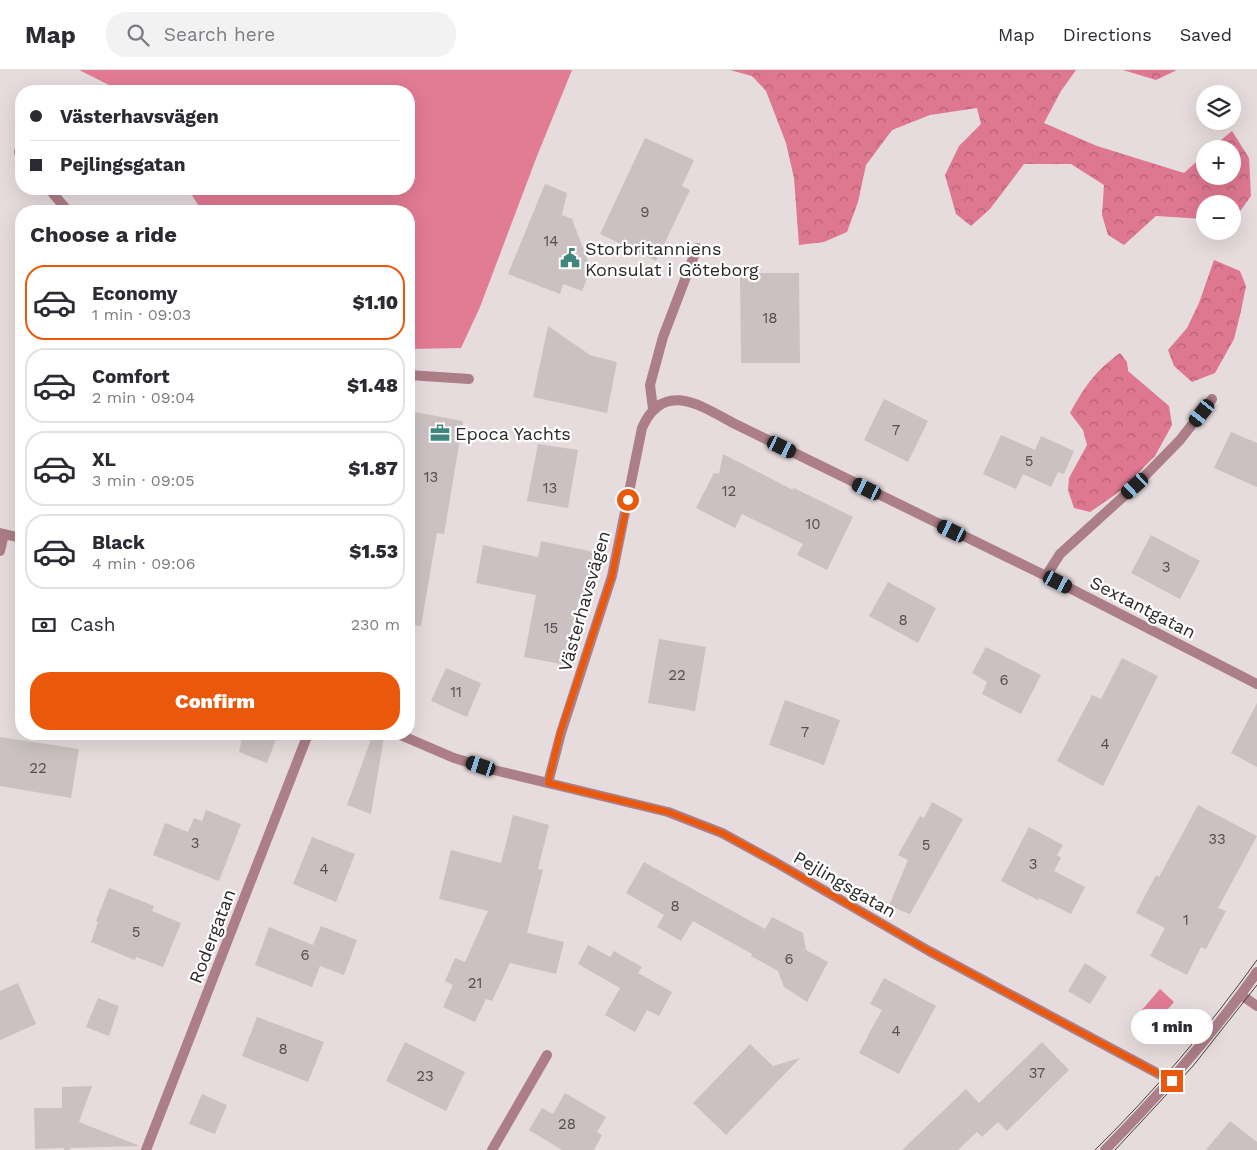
<!DOCTYPE html>
<meta charset="utf-8">
<style>
:root{--surface:#fff;--page:#f2f2f3;--text:#2b2b33;--muted:#7c7c81;--line:#e1e1e2;--accent:#ea580c}
body{margin:0;font-family:"Work Sans",sans-serif;background:var(--page);color:var(--text);height:100vh;display:flex;flex-direction:column;font-size:19px;white-space:nowrap}
*{box-sizing:border-box;margin:0}
p{font-size:16px;color:var(--muted)}
.icon{flex:none;width:28px;height:28px;fill:none;stroke:currentColor;stroke-width:2;stroke-linecap:round;stroke-linejoin:round}
.map{position:relative;flex:1;overflow:hidden}
.drawer{position:absolute;left:15px;top:135px;width:400px;height:535px;display:flex;flex-direction:column;background:var(--surface);border-radius:20px;box-shadow:0 5px 20px #0002}
.drawer>*{flex:none}
.hud{position:absolute;left:15px;top:15px;width:400px;height:110px;border-radius:20px;box-shadow:0 5px 20px #0002;display:grid;align-content:center;height:110px;padding:0 15px;background:var(--surface)}
.buttons{position:absolute;left:1196px;top:15px;display:grid;gap:10px}
.buttons a{display:grid;place-items:center;width:45px;height:45px;border-radius:50%;background:var(--surface);box-shadow:0 5px 20px #0002;font-size:25px}
.end{position:absolute;width:22px;height:22px;margin:-11px;border:6px solid #ea580c;background:#fff;box-shadow:0 0 0 2px #fff}
.from{border-radius:50%}
.bubble{position:absolute;height:35px;border-radius:18px;background:var(--surface);box-shadow:0 5px 20px #0002;font-size:16px;font-weight:800;line-height:35px;text-align:center}
.car{position:absolute;width:15px;height:30px;margin:-15px -8px;border-radius:6px;box-shadow:0 0 4px 1px #0007;background:linear-gradient(#222 24%,#8ab4d8 0 40%,#222 0 76%,#8ab4d8 0 86%,#222 0)}
.hud b{display:flex;align-items:center;gap:18px;height:48px;font-size:19px}
.hud b+b{border-top:1px solid var(--line)}
.hud i{width:12px;height:12px;background:var(--text)}
ul{padding:0;list-style:none}
li{display:flex;align-items:center;gap:15px;height:75px;margin:0 10px 8px;padding:0 5px;border:2px solid var(--line);border-radius:20px}
li div{flex:1}
li b{display:block;font-size:19px}
li em{font-style:normal;font-weight:800}
li.current{border-color:var(--accent)}
li>.icon{width:45px;height:45px;stroke-width:1.5}
h2{padding:0 15px;font-size:22px;line-height:60px}
.pay{display:flex;align-items:center;gap:12px;height:55px;padding:0 15px;font-size:19px}
.pay p{margin-inline-start:auto}
.primary-button{display:flex;gap:10px;margin-top:auto;padding:10px 15px}
.primary-button a{flex:1;height:58px;border-radius:20px;background:var(--accent);color:#fff;font-size:20px;font-weight:800;line-height:58px;text-align:center}
header{display:flex;align-items:center;gap:30px;box-sizing:border-box;height:70px;padding:0 25px;background:var(--surface);border-bottom:1px solid var(--line)}
header strong{font-size:24px}
nav{display:flex;gap:28px;margin-inline-start:auto;font-size:18px}
.search{width:350px;height:45px;background:var(--page);display:flex;align-items:center;gap:12px;box-sizing:border-box;padding:0 18px;border-radius:20px;color:var(--muted);font-size:19px}
.map>svg:first-child{display:block}
.forest{fill:url(#forest-crowns)}
.water{fill:#e27b94}
.building{fill:#cbc1c2}
.lines{fill:none;stroke-linecap:round;stroke-linejoin:round}
.service{stroke:#ac7e87;stroke-width:10}
.minor{stroke:#ac7e87;stroke-width:10}
.tertiary{stroke:#ac7e87;stroke-width:10}
.tram{stroke:#443f40;stroke-width:1}
.route{stroke:#ea580c;stroke-width:6}
.labels{text-anchor:middle;dominant-baseline:central;stroke-width:4.5;stroke-linejoin:round;paint-order:stroke}
.number-label{font-size:15px;fill:#544f50}
.poi-label{font-size:18px;fill:#2d292a;stroke:#fff;text-anchor:start}
.street-label{font-size:18px;fill:#2d292a;stroke:#fff}
</style>
<header>
<strong>Map</strong>
<div class="search"><svg class="icon" aria-label="search" viewBox="0 0 24 24"><circle cx="10" cy="10" r="6"/><path d="M15 15l6 6"/></svg>Search here</div>
<nav><a>Map</a><a>Directions</a><a>Saved</a></nav>
</header>
<div class="map">
<svg width="1257" height="1080" viewBox="0 0 1257 1080">
<defs>
<pattern id="forest-crowns" width="20" height="18" patternUnits="userSpaceOnUse" patternTransform="scale(1.25)"><rect width="20" height="18" fill="#de7790"/><path d="M2 6a3 3 0 1 1 6 0M12 15a3 3 0 1 1 6 0" fill="none" stroke="#b46276"/></pattern>
</defs>
<rect width="100%" height="100%" fill="#e6dbdd"/>
<g class="forest">
<path d="M730 0H1076L1061 21 1044 53 1097 76 1184 103 1205 84V106H1232V79H1210L1232 61 1249 88 1251 126 1233 151 1232 134H1205V149L1156 146 1124 175 1108 165 1102 145 1104 115 1071 94H1024L990 139 971 156 956 144 945 105 959 76 981 54 977 38 930 45 892 60 866 95 858 132 847 162 824 172 799 175 794 108 786 73 766 21 752 6Z"/>
<path d="M1123 0H1177L1156 10Z"/>
<path d="M1214 190 1240 201 1246 216 1241 241 1234 269 1215 303 1192 312 1174 296 1168 280 1187 258 1199 233Z"/>
<path d="M1120 283 1127 292 1128 301 1169 336 1172 355 1155 386 1119 422 1090 442 1074 438 1068 420 1069 408 1087 375 1083 360 1070 343C1085 316 1095 301 1120 283Z"/>
</g>
<g class="water">
<path d="M79 0H572L537 86 480 237 461 278 409 279V141H202L188 119H409V21H115L109 15Z"/>
<path d="M1160 919 1174 932 1150 960 1135 948Z"/>
</g>
<g class="building">
<path d="M645 68 694 90 682 116 690 120 656 191 600 164Z"/>
<path d="M545 114 567 123 562 145 572 149 591 199 582 221 563 214 560 224 508 204Z"/>
<path d="M740 203H799L800 293H741Z"/>
<path d="M548 256 590 285 617 292 607 343 533 327Z"/>
<path d="M884 329 928 351 908 392 864 370Z"/>
<path d="M409 341 463 351 444 464 437 463 421 556 409 555Z"/>
<path d="M1231 362 1257 373V417L1214 398Z"/>
<path d="M1001 365 1035 380 1041 366 1074 381 1064 404 1058 402 1051 417 1023 404 1016 419 983 404Z"/>
<path d="M538 374 578 380 568 438 527 431Z"/>
<path d="M723 384 793 420 794 418 853 447 827 500 797 485 803 474 742 444 735 458 696 438 714 403 719 404Z"/>
<path d="M1151 465 1200 491 1180 529 1131 503Z"/>
<path d="M541 471 594 482 584 529 579 528 566 595 524 587 536 525 476 513 483 475 538 487Z"/>
<path d="M888 512 936 538 918 573 869 546Z"/>
<path d="M659 569 706 577 695 641 648 633Z"/>
<path d="M986 577 1041 605 1021 644 982 624 987 612 972 603Z"/>
<path d="M1122 588 1158 606 1103 716 1057 691 1092 625 1101 629Z"/>
<path d="M446 598 481 613 467 647 431 631Z"/>
<path d="M785 630 840 650 824 695 769 675Z"/>
<path d="M1257 633V697L1231 683Z"/>
<path d="M243 664H278L267 693 239 682Z"/>
<path d="M373 664 384 667 371 744 347 735Z"/>
<path d="M0 667 79 679 71 728 0 716Z"/>
<path d="M932 732 963 749 910 844 889 836 908 790 898 785 920 746 924 748Z"/>
<path d="M1198 735 1257 766 1218 838 1226 841 1206 879 1201 877 1187 905 1150 886 1165 858 1136 843 1156 805 1159 807Z"/>
<path d="M206 740 241 754 219 811 153 785 165 753 188 762 194 748 202 751Z"/>
<path d="M513 745 549 755 538 799 543 800 527 863 564 872 556 904 510 893 492 931 486 929 475 952 443 937 453 915 445 911 455 888 465 892 488 841 439 829 451 780 501 793Z"/>
<path d="M1029 757 1063 775 1057 785 1061 788 1054 801 1085 817 1071 844 1039 828 1038 830 1001 811Z"/>
<path d="M312 767 355 784 336 832 293 814Z"/>
<path d="M644 792 765 859 772 847 803 863 806 880 828 892 807 932 784 917 778 901 751 886 752 884 693 851 681 871 657 857 664 845 626 823Z"/>
<path d="M109 818 154 836 152 841 181 853 163 897 136 887 135 890 91 872 98 852 96 851Z"/>
<path d="M321 856 357 870 344 905 320 896 312 917 255 895 269 857 313 875Z"/>
<path d="M588 875 610 887 614 881 642 897 638 903 672 922 659 946 647 940 635 962 605 945 620 918 578 894Z"/>
<path d="M1085 893 1107 907 1090 934 1068 921Z"/>
<path d="M884 908 936 936 899 1004 859 983 867 968H869L867 967 882 940 870 934Z"/>
<path d="M18 913 36 954 0 970V921Z"/>
<path d="M98 928 119 936 109 966 86 957Z"/>
<path d="M257 947 324 972 308 1012 242 986Z"/>
<path d="M405 972 465 1002 446 1041 386 1011Z"/>
<path d="M1042 972 1069 1000 1007 1061 998 1052 982 1067 977 1062 958 1080H902L966 1019 979 1033Z"/>
<path d="M750 974 773 996 800 988 726 1065 693 1033Z"/>
<path d="M92 1016 79 1052 140 1076 70 1078V1080H64V1078L35 1079 34 1038H62V1017Z"/>
<path d="M565 1023 606 1047 597 1062 602 1065 594 1080H562L529 1060 542 1038 553 1044Z"/>
<path d="M202 1024 227 1035 215 1064 189 1054Z"/>
<path d="M1230 1051 1257 1072V1080H1206Z"/>
</g>
<g class="lines">
<g class="service">
<path d="M19 82 21 85"/>
<path d="M49 119 68 141"/>
<path d="M409 305 469 309"/>
<path d="M653 339 650 315 663 267 697 178"/>
<path d="M0 481 4 464"/>
<path d="M1046 506 1060 484 1135 416 1180 370 1212 329"/>
<path d="M1241 925 1257 936"/>
</g>
<g class="minor">
<path d="M0 463 21 468"/>
<path d="M398 664 454 688 494 700 668 742 722 763 775 792 929 881 1172 1011"/>
<path d="M548 713 561 663 612 506 642 358C663 310 700 335 733 353L1046 506 1257 614"/>
<path d="M146 1080 308 664"/>
<path d="M492 1080 547 985"/>
</g>
<path class="tertiary" d="M1105 1080C1160 1024 1212 966 1257 902"/>
<g class="tram">
<path d="M1095 1080C1155 1021 1208 958 1257 890"/>
<path d="M1115 1080 1193 996 1257 915"/>
</g>
</g>
<g class="lines">
<path class="route" d="M628 430 612 506 560 663 548 713 668 742 722 763 775 792 929 881 1172 1011"/>
</g>
<defs>
<symbol id="civic-bare" viewBox="-9 -9 18 18"><path d="M-.6-6.5H3V-4.5H.6V-3L4-1V1h2V6H-6V1h2V-1L-.6-3ZM-1.2 2.5V6h2.4V2.5Z" fill="#40867e" stroke="#fff" stroke-width="2.5" paint-order="stroke"/></symbol>
<symbol id="office-bare" viewBox="-9 -9 18 18"><path d="M-6-3h4V-5.5h4V-3h4V5H-6ZM-1-4.5V-3h2v-1.5ZM-6 0V1H6V0Z" fill="#40867e" stroke="#fff" stroke-width="2.5" paint-order="stroke"/></symbol>
</defs>
<g fill-rule="evenodd">
<use href="#civic-bare" x="556" y="174" width="28" height="28"/>
<use href="#office-bare" x="426" y="349" width="28" height="28"/>
</g>
<g class="labels">
<g class="number-label">
<text x="645" y="142">9</text>
<text x="551" y="171">14</text>
<text x="770" y="248">18</text>
<text x="896" y="360">7</text>
<text x="1029" y="391">5</text>
<text x="431" y="407">13</text>
<text x="550" y="418">13</text>
<text x="729" y="421">12</text>
<text x="813" y="454">10</text>
<text x="1166" y="497">3</text>
<text x="903" y="550">8</text>
<text x="551" y="558">15</text>
<text x="677" y="605">22</text>
<text x="1004" y="610">6</text>
<text x="456" y="622">11</text>
<text x="805" y="662">7</text>
<text x="1105" y="674">4</text>
<text x="38" y="698">22</text>
<text x="1217" y="769">33</text>
<text x="195" y="773">3</text>
<text x="926" y="775">5</text>
<text x="1033" y="794">3</text>
<text x="324" y="799">4</text>
<text x="675" y="836">8</text>
<text x="1186" y="850">1</text>
<text x="136" y="862">5</text>
<text x="305" y="885">6</text>
<text x="789" y="889">6</text>
<text x="475" y="913">21</text>
<text x="896" y="961">4</text>
<text x="283" y="979">8</text>
<text x="1037" y="1003">37</text>
<text x="425" y="1006">23</text>
<text x="567" y="1054">28</text>
</g>
<g class="poi-label">
<text x="585" y="178">Storbritanniens<tspan x="585" dy="21">Konsulat i Göteborg</tspan></text>
<text x="455" y="363">Epoca Yachts</text>
</g>
<g class="street-label">
<text transform="translate(584 531) rotate(-74)">Västerhavsvägen</text>
<text transform="translate(1143 537) rotate(27)">Sextantgatan</text>
<text transform="translate(845 814) rotate(30)">Pejlingsgatan</text>
<text transform="translate(212 866) rotate(-69)">Rodergatan</text>
</g>
</g>
</svg>
<div class="buttons">
<a><svg class="icon" aria-label="layers" viewBox="0 0 24 24"><path d="M12 4l9 5-9 5-9-5zM3 14l9 5 9-5"/></svg></a>
<a>+</a>
<a>−</a>
</div>
<i class="end from" style="left:628px;top:430px"></i>
<i class="end" style="left:1172px;top:1011px"></i>
<div class="bubble" style="left:1131px;top:939px;width:82px">1 min</div>
<i class="car" style="left:1202px;top:343px;rotate:218deg"></i>
<i class="car" style="left:782px;top:377px;rotate:116deg"></i>
<i class="car" style="left:1135px;top:416px;rotate:228deg"></i>
<i class="car" style="left:867px;top:419px;rotate:296deg"></i>
<i class="car" style="left:952px;top:461px;rotate:296deg"></i>
<i class="car" style="left:1058px;top:512px;rotate:117deg"></i>
<i class="car" style="left:481px;top:696px;rotate:288deg"></i>
<div class="hud">
<b><i class="from"></i>Västerhavsvägen</b>
<b><i></i>Pejlingsgatan</b>
</div>
<section class="drawer">
<h2>Choose a ride</h2>
<ul>
<li class="current"><svg class="icon" aria-label="car" viewBox="0 0 24 24"><path d="M5 17H2v-5l4-1 3-4h7l3 4 3 1v5h-3M9 17h6M6 11h13"/><circle cx="7" cy="17" r="2"/><circle cx="17" cy="17" r="2"/></svg><div><b>Economy</b><p>1 min · 09:03</p></div><em>$1.10</em></li>
<li><svg class="icon" aria-label="car" viewBox="0 0 24 24"><path d="M5 17H2v-5l4-1 3-4h7l3 4 3 1v5h-3M9 17h6M6 11h13"/><circle cx="7" cy="17" r="2"/><circle cx="17" cy="17" r="2"/></svg><div><b>Comfort</b><p>2 min · 09:04</p></div><em>$1.48</em></li>
<li><svg class="icon" aria-label="car" viewBox="0 0 24 24"><path d="M5 17H2v-5l4-1 3-4h7l3 4 3 1v5h-3M9 17h6M6 11h13"/><circle cx="7" cy="17" r="2"/><circle cx="17" cy="17" r="2"/></svg><div><b>XL</b><p>3 min · 09:05</p></div><em>$1.87</em></li>
<li><svg class="icon" aria-label="car" viewBox="0 0 24 24"><path d="M5 17H2v-5l4-1 3-4h7l3 4 3 1v5h-3M9 17h6M6 11h13"/><circle cx="7" cy="17" r="2"/><circle cx="17" cy="17" r="2"/></svg><div><b>Black</b><p>4 min · 09:06</p></div><em>$1.53</em></li>
</ul>
<div class="pay"><svg class="icon" aria-label="cash" viewBox="0 0 24 24"><path d="M3 7h18v10H3z"/><circle cx="12" cy="12" r="2"/></svg>Cash<p>230 m</p></div>
<div class="primary-button"><a>Confirm</a></div>
</section>
</div>
